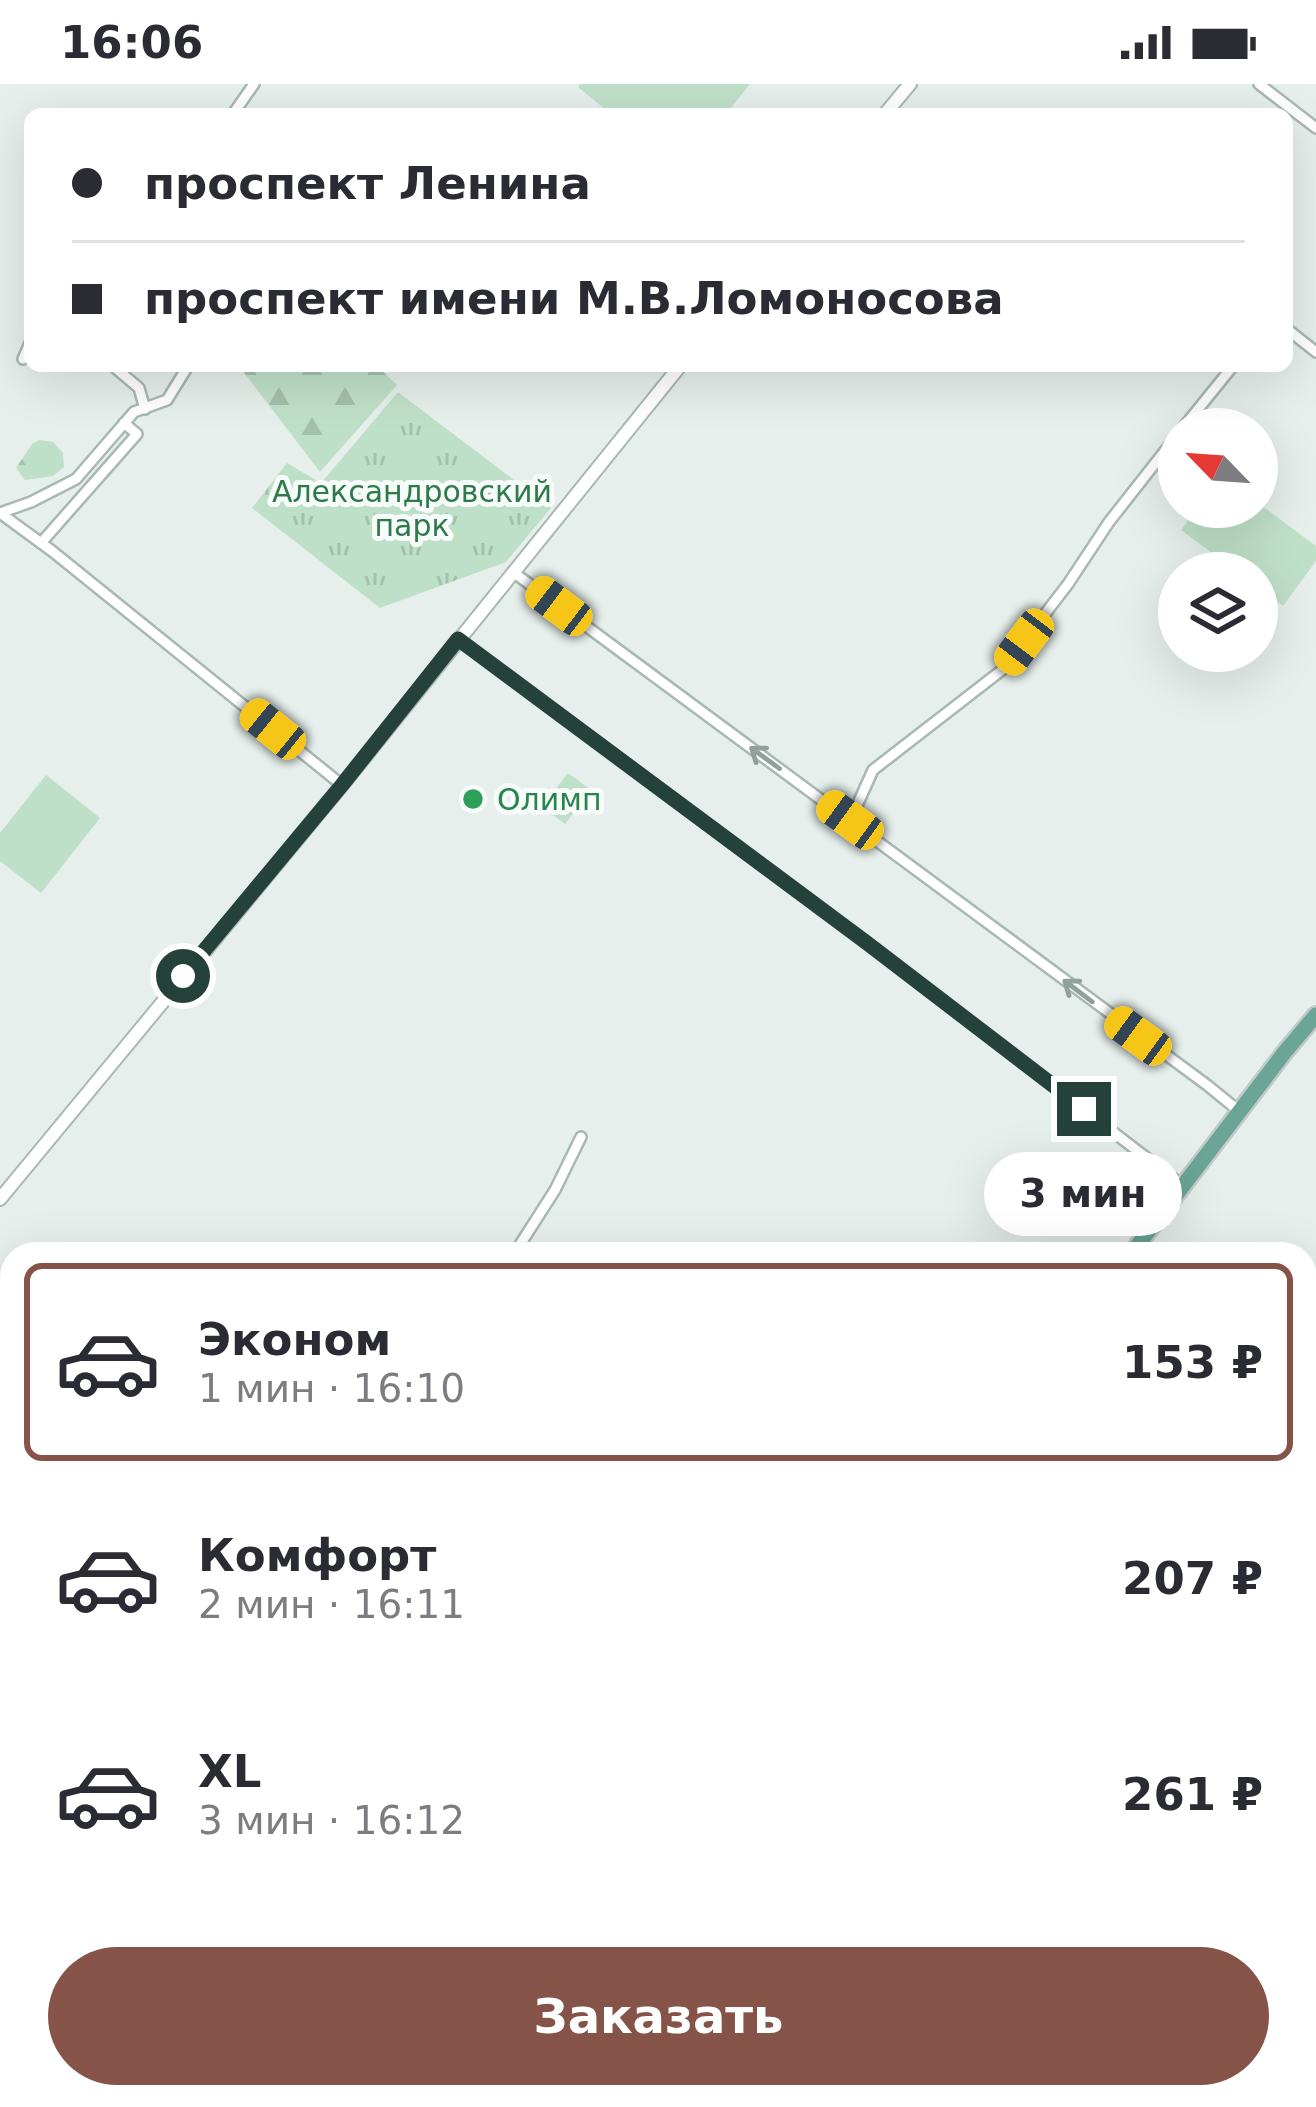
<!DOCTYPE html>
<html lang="ru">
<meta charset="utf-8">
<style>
:root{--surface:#fff;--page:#f7f7f7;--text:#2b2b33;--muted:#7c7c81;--line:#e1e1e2;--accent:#855347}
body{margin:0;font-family:"DejaVu Sans",sans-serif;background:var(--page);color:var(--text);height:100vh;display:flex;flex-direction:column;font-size:45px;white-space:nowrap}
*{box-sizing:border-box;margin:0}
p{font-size:39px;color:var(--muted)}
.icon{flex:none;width:66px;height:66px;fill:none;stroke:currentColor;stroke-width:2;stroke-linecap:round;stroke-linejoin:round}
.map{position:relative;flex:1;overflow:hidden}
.side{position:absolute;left:0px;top:1158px;width:1317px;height:867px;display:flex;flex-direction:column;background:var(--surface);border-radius:36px 36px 0 0;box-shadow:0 12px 48px #0002}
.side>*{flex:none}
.guide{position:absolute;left:24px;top:24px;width:1269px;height:264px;border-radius:18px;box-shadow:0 12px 48px #0002;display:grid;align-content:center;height:264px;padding:0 48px;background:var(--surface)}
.needle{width:78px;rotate:295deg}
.controls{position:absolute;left:1158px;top:324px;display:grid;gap:24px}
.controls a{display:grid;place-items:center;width:120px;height:120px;border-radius:50%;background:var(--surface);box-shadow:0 12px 48px #0002;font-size:60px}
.end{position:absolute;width:54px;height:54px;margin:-27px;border:15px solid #24423a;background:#fff;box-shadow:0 0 0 6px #fff}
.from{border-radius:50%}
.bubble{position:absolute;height:84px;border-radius:42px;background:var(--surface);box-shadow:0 12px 48px #0002;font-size:39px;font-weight:800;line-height:84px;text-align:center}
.car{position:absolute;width:36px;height:72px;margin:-36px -18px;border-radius:15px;box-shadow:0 0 9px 3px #0007;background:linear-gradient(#f5c518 24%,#345 0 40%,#f5c518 0 76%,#345 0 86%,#f5c518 0)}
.guide b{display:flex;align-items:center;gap:42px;height:114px;font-size:45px}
.guide b+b{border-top:3px solid var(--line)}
.guide i{width:30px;height:30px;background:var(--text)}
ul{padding:21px 0 0;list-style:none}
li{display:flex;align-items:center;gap:36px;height:198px;margin:0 24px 18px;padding:0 24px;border:6px solid transparent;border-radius:18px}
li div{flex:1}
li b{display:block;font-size:45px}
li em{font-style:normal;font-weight:800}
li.active{border-color:var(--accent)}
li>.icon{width:108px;height:108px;stroke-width:1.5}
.button{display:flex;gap:24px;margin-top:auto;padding:24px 48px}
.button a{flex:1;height:138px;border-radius:72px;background:var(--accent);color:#fff;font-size:48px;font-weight:800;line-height:138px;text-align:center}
.status{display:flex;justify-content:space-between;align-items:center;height:84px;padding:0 60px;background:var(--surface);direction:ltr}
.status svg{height:33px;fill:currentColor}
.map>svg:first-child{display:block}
.grass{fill:url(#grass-tufts)}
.forest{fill:url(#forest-firs)}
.garden{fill:#bfe0c8}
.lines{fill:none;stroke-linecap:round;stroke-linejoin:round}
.river{stroke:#8ec9d4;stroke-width:16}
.minor-casing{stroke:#a8b8b2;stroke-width:14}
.tertiary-casing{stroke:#a8b8b2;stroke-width:16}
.primary-casing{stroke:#c2cac8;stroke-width:20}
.minor{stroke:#fff;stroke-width:9}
.tertiary{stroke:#fff;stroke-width:12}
.primary{stroke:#6aa596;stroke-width:15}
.oneway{stroke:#92a09c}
.route{stroke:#24423a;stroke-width:15}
.leisure-dot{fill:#2e9e5b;stroke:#f7fbf9;stroke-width:4.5}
.labels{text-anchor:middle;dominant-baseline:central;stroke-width:10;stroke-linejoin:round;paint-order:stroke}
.park-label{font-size:30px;fill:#2d7a4b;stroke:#f7fbf9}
.leisure-label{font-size:30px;fill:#27864d;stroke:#f7fbf9;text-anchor:start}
</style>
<div class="status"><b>16:06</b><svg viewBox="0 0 49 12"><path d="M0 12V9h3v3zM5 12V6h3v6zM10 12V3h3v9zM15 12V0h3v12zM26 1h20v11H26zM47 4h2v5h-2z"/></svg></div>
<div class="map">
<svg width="1316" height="2023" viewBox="0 0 1316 2023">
<defs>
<pattern id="grass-tufts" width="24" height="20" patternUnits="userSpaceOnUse" patternTransform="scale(3)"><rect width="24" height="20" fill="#bfe0c8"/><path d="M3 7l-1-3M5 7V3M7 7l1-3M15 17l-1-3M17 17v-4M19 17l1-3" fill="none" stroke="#a4c1ad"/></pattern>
<pattern id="forest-firs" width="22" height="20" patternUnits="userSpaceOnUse" patternTransform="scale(3)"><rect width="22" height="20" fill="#bfe0c8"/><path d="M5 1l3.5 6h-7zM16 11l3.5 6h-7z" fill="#a4c1ad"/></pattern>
</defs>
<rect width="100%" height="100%" fill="#e6efeb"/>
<path class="grass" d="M398 308 551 424 506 478 380 524 252 424 287 379 321 399Z"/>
<g class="forest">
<path d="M239 282H377L397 301 320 388Z"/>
<path d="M39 356 53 358 63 369 64 383 53 392 25 396 16 384 32 360Z"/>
</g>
<g class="garden">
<path d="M580 0H750L726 30H611L578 3Z"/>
<path d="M1257 418 1316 462V477L1283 522 1257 502V489H1239L1181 446 1198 423H1257Z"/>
<path d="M568 689 591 706 565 740 542 723Z"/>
<path d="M46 691 100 734 41 809 0 777V749Z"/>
</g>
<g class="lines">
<g class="river">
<path d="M1305 1260 1316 1258"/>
<path d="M670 2023 679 2013"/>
</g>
<defs>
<g id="minor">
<path d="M1259 0 1316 44"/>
<path d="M233 30 254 0"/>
<path d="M1287 245 1316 268"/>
<path d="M23 275 30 259"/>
<path d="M113 282 139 304 145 325"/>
<path d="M1182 345 1233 282"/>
<path d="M0 429 52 467 342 701"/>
<path d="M0 429 31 418 76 395 134 328 167 316 188 282"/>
<path d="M41 459 137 350 124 339"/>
<path d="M513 488 1207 1001 1239 1027"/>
<path d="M458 555 867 859 1182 1101"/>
<path d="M850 737 873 686 1002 586 1068 500 1109 438 1179 349"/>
<path d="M514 1170 555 1106 581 1053"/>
<path d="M0 1308 12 1318"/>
<path d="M1305 1354 1316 1330"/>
<path d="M1305 1646 1316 1623"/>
<path d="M0 1823 12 1807"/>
<path d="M1305 1882 1316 1887"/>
<path d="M0 1906 12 1916"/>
<path d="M1305 1940 1316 1914"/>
<path d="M132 2013 144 2023"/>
<path d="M243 2023 252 2013"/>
<path d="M787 2023 799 2013"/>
<path d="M998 2023 1002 2013"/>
<path d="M1134 2023 1138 2013"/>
<path d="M1270 2023 1274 2013"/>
</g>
<g id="tertiary">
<path d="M885 30 910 0"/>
<path d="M0 1115 342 701 680 282"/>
</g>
<g id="primary">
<path d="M1131 1170 1284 969 1316 931"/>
<path d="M452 2023 462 2013"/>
</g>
</defs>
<use href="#minor" class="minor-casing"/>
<use href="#tertiary" class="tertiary-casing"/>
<use href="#primary" class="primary-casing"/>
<use href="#minor" class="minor"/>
<use href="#tertiary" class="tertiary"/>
<use href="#primary" class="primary"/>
</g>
<defs><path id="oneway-shaft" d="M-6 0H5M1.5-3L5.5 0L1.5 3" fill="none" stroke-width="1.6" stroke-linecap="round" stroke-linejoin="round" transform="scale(3)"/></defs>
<g class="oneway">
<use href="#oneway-shaft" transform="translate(765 674) rotate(-144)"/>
<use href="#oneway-shaft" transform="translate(1078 907) rotate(-143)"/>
</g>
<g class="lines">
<path class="route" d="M183 892 342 701 458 555 867 859 1084 1025"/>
</g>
<circle class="leisure-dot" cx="473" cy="715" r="12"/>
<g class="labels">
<g class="park-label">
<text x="412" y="407">Александровский<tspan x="412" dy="34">парк</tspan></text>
</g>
<g class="leisure-label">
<text x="497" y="715">Олимп</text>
</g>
</g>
</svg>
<div class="controls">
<a><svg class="needle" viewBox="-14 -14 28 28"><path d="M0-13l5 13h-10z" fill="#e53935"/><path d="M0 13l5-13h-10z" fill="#7c7c81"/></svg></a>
<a><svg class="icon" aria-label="layers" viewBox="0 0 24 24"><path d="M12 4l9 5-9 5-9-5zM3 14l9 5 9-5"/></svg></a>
</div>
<i class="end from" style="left:183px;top:892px"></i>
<i class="end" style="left:1084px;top:1025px"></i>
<div class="bubble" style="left:984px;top:1068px;width:198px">3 мин</div>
<i class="car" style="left:559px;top:522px;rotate:307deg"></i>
<i class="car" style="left:1024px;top:558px;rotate:217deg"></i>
<i class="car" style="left:273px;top:645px;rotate:309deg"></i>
<i class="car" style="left:850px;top:736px;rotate:306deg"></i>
<i class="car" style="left:1138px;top:952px;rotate:306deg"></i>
<div class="guide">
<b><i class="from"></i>проспект Ленина</b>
<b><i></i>проспект имени М.В.Ломоносова</b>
</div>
<section class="side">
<ul>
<li class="active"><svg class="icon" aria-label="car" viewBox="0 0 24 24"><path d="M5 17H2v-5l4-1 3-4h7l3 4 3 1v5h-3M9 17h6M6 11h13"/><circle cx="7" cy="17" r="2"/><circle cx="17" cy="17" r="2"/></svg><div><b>Эконом</b><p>1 мин · 16:10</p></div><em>153 ₽</em></li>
<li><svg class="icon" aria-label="car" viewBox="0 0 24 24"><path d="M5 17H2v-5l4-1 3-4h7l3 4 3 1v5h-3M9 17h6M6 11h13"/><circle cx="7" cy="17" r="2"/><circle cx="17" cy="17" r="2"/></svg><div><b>Комфорт</b><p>2 мин · 16:11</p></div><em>207 ₽</em></li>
<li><svg class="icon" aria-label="car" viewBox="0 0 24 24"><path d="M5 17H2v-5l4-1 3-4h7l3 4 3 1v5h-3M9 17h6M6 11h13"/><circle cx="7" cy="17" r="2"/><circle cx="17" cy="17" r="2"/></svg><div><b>XL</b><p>3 мин · 16:12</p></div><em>261 ₽</em></li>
</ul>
<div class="button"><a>Заказать</a></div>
</section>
</div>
